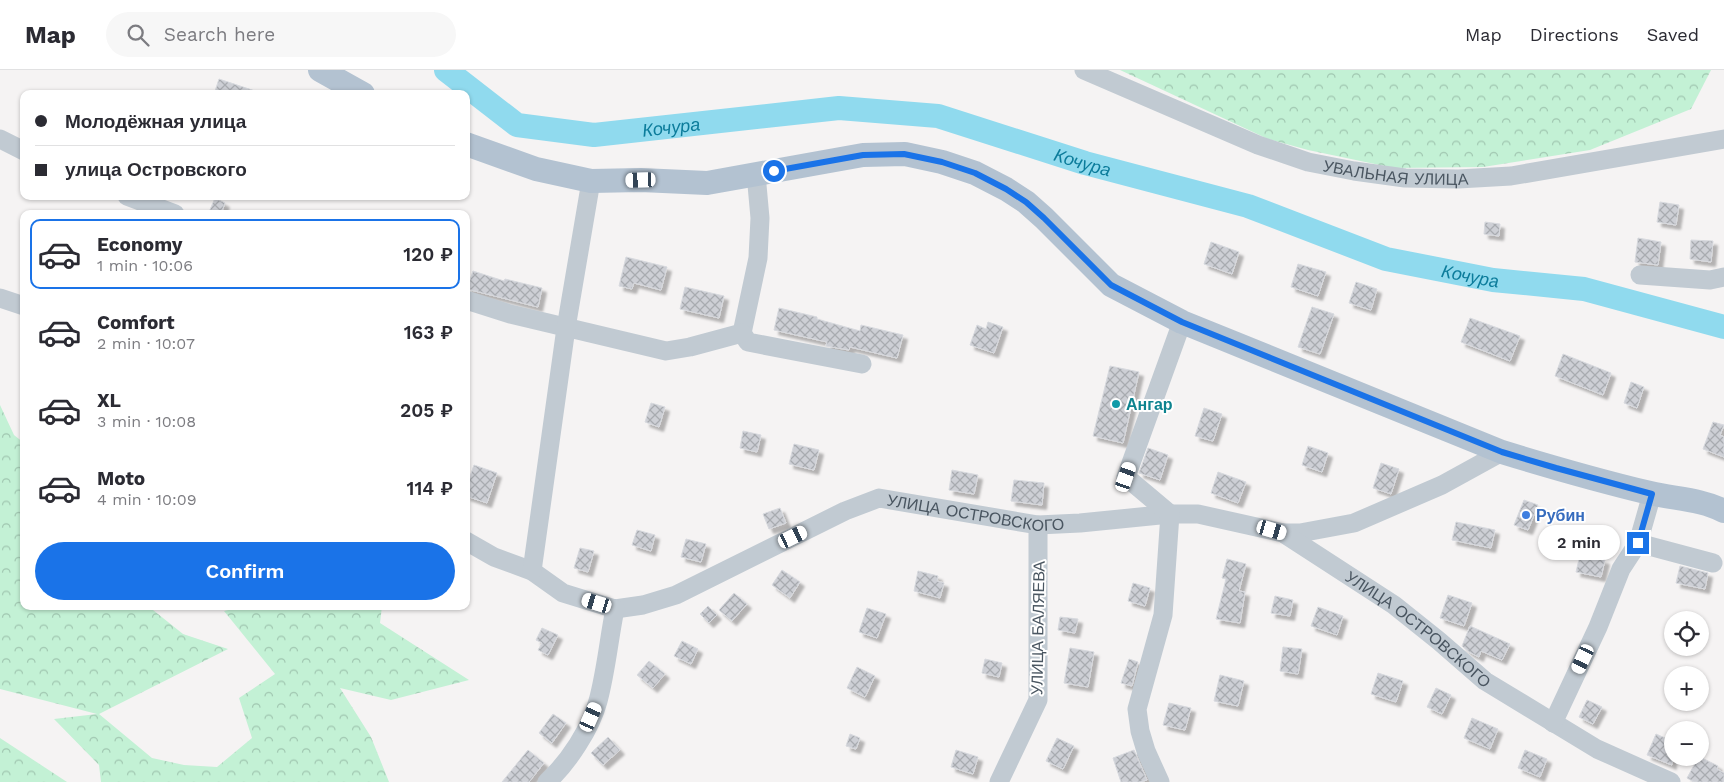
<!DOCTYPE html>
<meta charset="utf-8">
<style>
:root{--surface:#fff;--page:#f7f7f7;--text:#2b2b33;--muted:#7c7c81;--line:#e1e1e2;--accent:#1a73e8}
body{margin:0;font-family:"Work Sans",sans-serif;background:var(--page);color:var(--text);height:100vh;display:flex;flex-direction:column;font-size:19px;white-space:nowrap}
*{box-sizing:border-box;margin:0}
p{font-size:16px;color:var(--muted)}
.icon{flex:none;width:28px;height:28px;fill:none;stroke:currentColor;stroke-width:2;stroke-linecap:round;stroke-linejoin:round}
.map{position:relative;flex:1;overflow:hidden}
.side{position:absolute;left:20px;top:140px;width:450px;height:400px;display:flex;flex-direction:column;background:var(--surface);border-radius:10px;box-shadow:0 1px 4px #0004}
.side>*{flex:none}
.hud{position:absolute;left:20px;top:20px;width:450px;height:110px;border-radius:10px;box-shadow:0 1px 4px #0004;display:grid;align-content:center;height:110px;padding:0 15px;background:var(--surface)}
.buttons{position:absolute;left:1664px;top:541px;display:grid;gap:10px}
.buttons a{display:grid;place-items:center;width:45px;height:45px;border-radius:50%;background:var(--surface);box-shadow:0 1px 4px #0004;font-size:25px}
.end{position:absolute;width:22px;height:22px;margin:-11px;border:6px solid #1a73e8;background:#fff;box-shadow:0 0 0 2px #fff}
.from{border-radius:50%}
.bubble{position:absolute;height:35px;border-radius:18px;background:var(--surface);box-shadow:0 1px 4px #0004;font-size:16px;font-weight:600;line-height:35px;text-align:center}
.car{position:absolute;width:15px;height:30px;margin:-15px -8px;border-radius:6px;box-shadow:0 0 4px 1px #0007;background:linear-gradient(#fff 24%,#345 0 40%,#fff 0 76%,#345 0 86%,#fff 0)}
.hud b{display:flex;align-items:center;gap:18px;height:48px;font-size:19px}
.hud b+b{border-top:1px solid var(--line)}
.hud i{width:12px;height:12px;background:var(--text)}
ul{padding:9px 0 0;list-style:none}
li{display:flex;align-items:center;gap:15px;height:70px;margin:0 10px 8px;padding:0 5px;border:2px solid transparent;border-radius:10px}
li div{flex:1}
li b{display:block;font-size:19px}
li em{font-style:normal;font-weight:600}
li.selected{border-color:var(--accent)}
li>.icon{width:45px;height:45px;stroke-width:1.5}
.action{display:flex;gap:10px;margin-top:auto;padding:10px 15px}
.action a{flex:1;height:58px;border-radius:30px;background:var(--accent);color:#fff;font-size:20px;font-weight:600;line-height:58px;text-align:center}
header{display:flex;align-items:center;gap:30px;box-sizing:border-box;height:70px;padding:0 25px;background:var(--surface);border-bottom:1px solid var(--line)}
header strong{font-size:24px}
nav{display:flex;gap:28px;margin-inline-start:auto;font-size:18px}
.search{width:350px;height:45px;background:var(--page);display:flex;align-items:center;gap:12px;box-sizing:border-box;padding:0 18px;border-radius:28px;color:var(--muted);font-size:19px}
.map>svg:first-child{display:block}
.forest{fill:url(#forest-crowns)}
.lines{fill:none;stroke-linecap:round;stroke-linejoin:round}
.river{stroke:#90daee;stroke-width:24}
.building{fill:url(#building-cross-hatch);stroke:#d7d9de;filter:url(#shadow)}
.minor{stroke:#c1cad2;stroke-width:19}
.major{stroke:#b3c2d1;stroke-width:24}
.route{stroke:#1a73e8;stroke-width:6}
.culture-dot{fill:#0f9aa8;stroke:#fff;stroke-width:2}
.shop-dot{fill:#3f7fe0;stroke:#fff;stroke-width:2}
.labels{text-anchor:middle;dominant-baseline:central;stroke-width:4;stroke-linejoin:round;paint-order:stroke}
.street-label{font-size:16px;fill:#4a5661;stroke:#fff}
.culture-label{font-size:16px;font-weight:bold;fill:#0d838f;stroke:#fff;text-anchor:start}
.shop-label{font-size:16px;font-weight:bold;fill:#366cbe;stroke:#fff;text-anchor:start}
.water-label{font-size:18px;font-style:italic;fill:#0c7c9b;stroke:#fff}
</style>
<header>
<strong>Map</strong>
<div class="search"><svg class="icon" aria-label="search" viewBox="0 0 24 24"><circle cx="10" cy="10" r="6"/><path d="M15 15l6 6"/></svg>Search here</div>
<nav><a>Map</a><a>Directions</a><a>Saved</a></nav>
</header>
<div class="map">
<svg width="1724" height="712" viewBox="0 0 1724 712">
<defs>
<pattern id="forest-crowns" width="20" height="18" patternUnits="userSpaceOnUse" patternTransform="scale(1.25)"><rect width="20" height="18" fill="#c3f1d5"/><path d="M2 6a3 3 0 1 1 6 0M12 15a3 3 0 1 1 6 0" fill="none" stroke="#a0c6b0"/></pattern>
<pattern id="building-cross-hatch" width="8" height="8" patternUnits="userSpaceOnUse" patternTransform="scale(1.25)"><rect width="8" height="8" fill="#cdcfd5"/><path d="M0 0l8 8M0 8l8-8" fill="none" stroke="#a8abb0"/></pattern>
<filter id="shadow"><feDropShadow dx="4.5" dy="4.5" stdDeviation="1" flood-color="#0004"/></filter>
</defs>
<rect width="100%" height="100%" fill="#f5f3f3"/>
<g class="forest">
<path d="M1120 0H1711L1691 39 1590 80 1483 97 1394 98 1308 80 1268 69Z"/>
<path d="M0 335 14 365 24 373V536H148L183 564 228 579 99 644 152 688 184 695 217 697 252 668 239 628 275 604 224 541 247 536H382L380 553 469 610 391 630 340 618 371 667 389 712H101L99 695 54 649 97 644 0 619Z"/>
<path d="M0 668 67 712H0Z"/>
</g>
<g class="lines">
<path class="river" id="s1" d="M446 0 517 55 594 65 839 38 938 46 1085 93 1248 136 1386 189 1493 210 1584 219 1724 257"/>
</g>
<g class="building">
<path d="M219 9 258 22V24H214Z"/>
<path d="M215 128 225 133 221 144 209 142Z"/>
<path d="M1660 132 1679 135 1676 155 1657 152Z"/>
<path d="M1485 152 1500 154 1499 166 1484 164Z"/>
<path d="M1638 168 1661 172 1658 195 1635 192Z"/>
<path d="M1691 170 1713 171 1711 192 1690 189Z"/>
<path d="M1211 172 1239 182 1232 204 1204 194Z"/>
<path d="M626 187 667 197 661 220 634 213 632 219 619 216Z"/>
<path d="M1298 194 1326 202 1318 226 1291 217Z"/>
<path d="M473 201 504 211 505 209 542 218 538 237 467 219Z"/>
<path d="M1356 212 1377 219 1371 240 1349 233Z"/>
<path d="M685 217 724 226 719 248 680 239Z"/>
<path d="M1312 237 1334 244 1320 284 1298 277Z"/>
<path d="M779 238 817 247V249L860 261 861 255 903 265 897 288 850 277 849 280 826 276 827 272 774 260Z"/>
<path d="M1470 248 1520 266 1510 291 1461 272Z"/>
<path d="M988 252 1003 257 994 283 970 275 977 255 986 259Z"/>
<path d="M1563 284 1611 303 1603 325 1555 306Z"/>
<path d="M1110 296 1139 302 1123 373 1093 366Z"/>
<path d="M1631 312 1644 317 1637 338 1624 333Z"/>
<path d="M651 333 665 337 659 357 645 352Z"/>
<path d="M1204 338 1222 344 1213 371 1195 366Z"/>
<path d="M1713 352 1724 355 1720 365 1724 367V387L1703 379Z"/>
<path d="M743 361 761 365 757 382 740 378Z"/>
<path d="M794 374 819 380 814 400 789 394Z"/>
<path d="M1308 376 1328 383 1322 402 1302 395Z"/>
<path d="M1148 378 1168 385 1160 410 1139 403Z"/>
<path d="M1381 393 1399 399 1391 424 1373 418Z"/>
<path d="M474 395 497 403 487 433 466 426V418Z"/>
<path d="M952 400 978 405 974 424 949 420Z"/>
<path d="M1218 402 1246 412 1238 433 1211 423Z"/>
<path d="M1014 410 1044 413 1042 435 1011 431Z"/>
<path d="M1524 430 1538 435 1528 460 1514 455Z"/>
<path d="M780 438 786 453 769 459 763 444Z"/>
<path d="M1456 452 1495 460 1491 478 1452 470Z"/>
<path d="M637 460 655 465 651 481 632 475Z"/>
<path d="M686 469 706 474 701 492 681 487Z"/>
<path d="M580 478 594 481 588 502 574 498Z"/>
<path d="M1580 485 1605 490 1601 507 1576 502Z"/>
<path d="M1227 489 1246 494 1239 521 1245 522 1240 553 1216 549 1226 509 1222 508Z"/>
<path d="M1680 496 1708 503 1705 519 1676 513Z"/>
<path d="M782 500 800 512 790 528 772 515Z"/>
<path d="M918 501 938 506 937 511 944 513 940 528 914 521Z"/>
<path d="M1133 513 1150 518 1145 536 1128 531Z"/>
<path d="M734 523 747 534 732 551 719 540Z"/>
<path d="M1448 525 1472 533 1464 556 1440 548Z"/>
<path d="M1275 526 1293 530 1290 546 1271 543Z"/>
<path d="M708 536 717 545 709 553 700 544Z"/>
<path d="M1318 537 1343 546 1337 565 1311 556Z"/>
<path d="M867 538 886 544 877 568 859 562Z"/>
<path d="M1060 547 1078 549 1075 563 1058 560Z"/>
<path d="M1470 556 1510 574 1502 590 1481 581 1479 587 1469 582 1462 576Z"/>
<path d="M542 558 558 565 548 585 538 580 542 573 536 570Z"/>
<path d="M682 571 698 579 691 594 674 586Z"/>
<path d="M1283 577 1302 579 1298 604 1280 601Z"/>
<path d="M1070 578 1094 582 1088 617 1064 613Z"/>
<path d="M985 589 1002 593 999 607 982 603Z"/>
<path d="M1129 589 1138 592 1132 616 1121 613Z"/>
<path d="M649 591 665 604 653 618 637 605Z"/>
<path d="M857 597 875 606 865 627 847 618Z"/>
<path d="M1378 603 1403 611 1396 632 1371 624Z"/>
<path d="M1220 605 1244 611 1238 636 1214 631Z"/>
<path d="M1436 618 1451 625 1442 644 1427 637Z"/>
<path d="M1587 630 1602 637 1593 654 1579 647Z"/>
<path d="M1169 633 1191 638 1185 660 1163 655Z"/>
<path d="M553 644 566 653 552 673 539 663Z"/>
<path d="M1472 648 1498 659 1490 679 1464 668Z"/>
<path d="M850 664 860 668 856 679 846 676Z"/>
<path d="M1656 664 1672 671V695L1647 685Z"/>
<path d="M608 667 620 680 603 695 591 683Z"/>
<path d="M1057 668 1074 676 1063 699 1046 691Z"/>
<path d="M528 680 544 693 529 712H502Z"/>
<path d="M956 680 978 687 973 704 951 697Z"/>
<path d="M1134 680 1147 710 1140 712H1121L1113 688Z"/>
<path d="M1525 680 1547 689 1540 707 1518 698Z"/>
<path d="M1700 687 1718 696 1717 699 1724 703V712H1694L1687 708 1698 688Z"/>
</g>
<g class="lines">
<g class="minor">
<path id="s2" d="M1084 0 1258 75 1308 92 1354 101 1405 108 1458 109 1511 106 1724 69"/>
<path d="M0 69 24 81"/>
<path d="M756 104 760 148 758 188 742 263 748 272 862 294"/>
<path d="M127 126 175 144"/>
<path d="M1640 205 1710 210 1724 207"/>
<path d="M0 228 24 236"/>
<path d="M466 230 510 244 666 281 690 277 742 263"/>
<path d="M1283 463H1300L1354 453 1442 415 1502 382"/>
<path id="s3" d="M466 471 494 487 532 501 563 523 615 539 643 535 676 525 845 441 879 428 1038 455 1080 453 1170 444H1198L1283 463 1394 535 1439 571 1485 611 1597 679 1671 712"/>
<path d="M1638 473 1713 493"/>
<path d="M532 501 566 258 591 111"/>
<path d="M1553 653 1598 557 1621 499 1638 473 1652 424"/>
<path d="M547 712C568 693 591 658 598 631 606 602 609 568 615 539"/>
<path d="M999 712 1038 630V455"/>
<path d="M1160 712 1146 681 1140 661 1137 639 1163 545 1170 444 1126 407 1182 252"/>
</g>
<g class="major">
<path d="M320 0 363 24"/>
<path d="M466 74 536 99 591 111 641 110 707 113 863 85 905 84 942 92 975 103 1006 119 1026 132 1044 148 1111 215 1182 252 1502 382C1551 397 1600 411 1650 423 1675 429 1701 429 1724 441"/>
</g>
</g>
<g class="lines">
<path class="route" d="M774 101 863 85 904 84 942 92 975 103 1006 119 1026 132 1044 148 1111 215 1182 252 1502 382 1556 398 1652 424 1638 473"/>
</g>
<circle class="culture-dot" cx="1116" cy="334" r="5"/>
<circle class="shop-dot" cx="1526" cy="445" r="5"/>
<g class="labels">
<g class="street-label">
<text stroke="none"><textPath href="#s2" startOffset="331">УВАЛЬНАЯ УЛИЦА</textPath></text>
<text stroke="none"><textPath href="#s3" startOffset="551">УЛИЦА ОСТРОВСКОГО</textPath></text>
<text transform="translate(1038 558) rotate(-89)">УЛИЦА БАЛЯЕВА</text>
<text stroke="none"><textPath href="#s3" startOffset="1028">УЛИЦА ОСТРОВСКОГО</textPath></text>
</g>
<g class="culture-label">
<text x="1126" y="334">Ангар</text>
</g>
<g class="shop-label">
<text x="1536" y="445">Рубин</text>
</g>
<g class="water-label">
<text stroke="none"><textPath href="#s1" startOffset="245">Кочура</textPath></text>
<text stroke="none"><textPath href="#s1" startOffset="665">Кочура</textPath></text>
<text stroke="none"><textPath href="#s1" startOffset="1070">Кочура</textPath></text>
</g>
</g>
</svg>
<div class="buttons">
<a><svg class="icon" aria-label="locate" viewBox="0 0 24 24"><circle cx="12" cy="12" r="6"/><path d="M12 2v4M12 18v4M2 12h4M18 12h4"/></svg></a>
<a>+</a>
<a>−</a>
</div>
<i class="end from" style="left:774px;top:101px"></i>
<i class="end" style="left:1638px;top:473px"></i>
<div class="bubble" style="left:1538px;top:455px;width:82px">2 min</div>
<i class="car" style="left:641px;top:110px;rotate:268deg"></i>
<i class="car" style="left:1126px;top:407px;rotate:19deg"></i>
<i class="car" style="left:1272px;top:460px;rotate:106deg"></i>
<i class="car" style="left:793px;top:467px;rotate:64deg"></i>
<i class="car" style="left:597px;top:533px;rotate:287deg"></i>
<i class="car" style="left:1583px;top:589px;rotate:205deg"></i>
<i class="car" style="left:591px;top:647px;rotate:24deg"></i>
<div class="hud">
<b><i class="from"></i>Молодёжная улица</b>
<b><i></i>улица Островского</b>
</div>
<section class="side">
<ul>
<li class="selected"><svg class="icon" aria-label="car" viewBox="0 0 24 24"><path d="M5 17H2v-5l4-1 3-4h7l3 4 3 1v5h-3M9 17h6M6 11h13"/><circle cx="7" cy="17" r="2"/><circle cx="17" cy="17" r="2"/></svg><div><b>Economy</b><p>1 min · 10:06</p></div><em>120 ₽</em></li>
<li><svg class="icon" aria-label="car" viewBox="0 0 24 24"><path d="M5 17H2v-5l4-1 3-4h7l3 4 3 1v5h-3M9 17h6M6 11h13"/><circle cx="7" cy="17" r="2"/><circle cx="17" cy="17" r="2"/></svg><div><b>Comfort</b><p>2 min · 10:07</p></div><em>163 ₽</em></li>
<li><svg class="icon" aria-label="car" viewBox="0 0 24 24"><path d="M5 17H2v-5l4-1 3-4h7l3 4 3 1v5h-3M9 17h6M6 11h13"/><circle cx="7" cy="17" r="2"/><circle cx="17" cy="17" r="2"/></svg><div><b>XL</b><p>3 min · 10:08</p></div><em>205 ₽</em></li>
<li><svg class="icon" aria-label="car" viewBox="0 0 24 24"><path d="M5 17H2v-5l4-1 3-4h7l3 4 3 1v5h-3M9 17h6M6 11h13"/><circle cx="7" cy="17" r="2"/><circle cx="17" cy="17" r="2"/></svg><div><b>Moto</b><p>4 min · 10:09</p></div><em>114 ₽</em></li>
</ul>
<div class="action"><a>Confirm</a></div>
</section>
</div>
